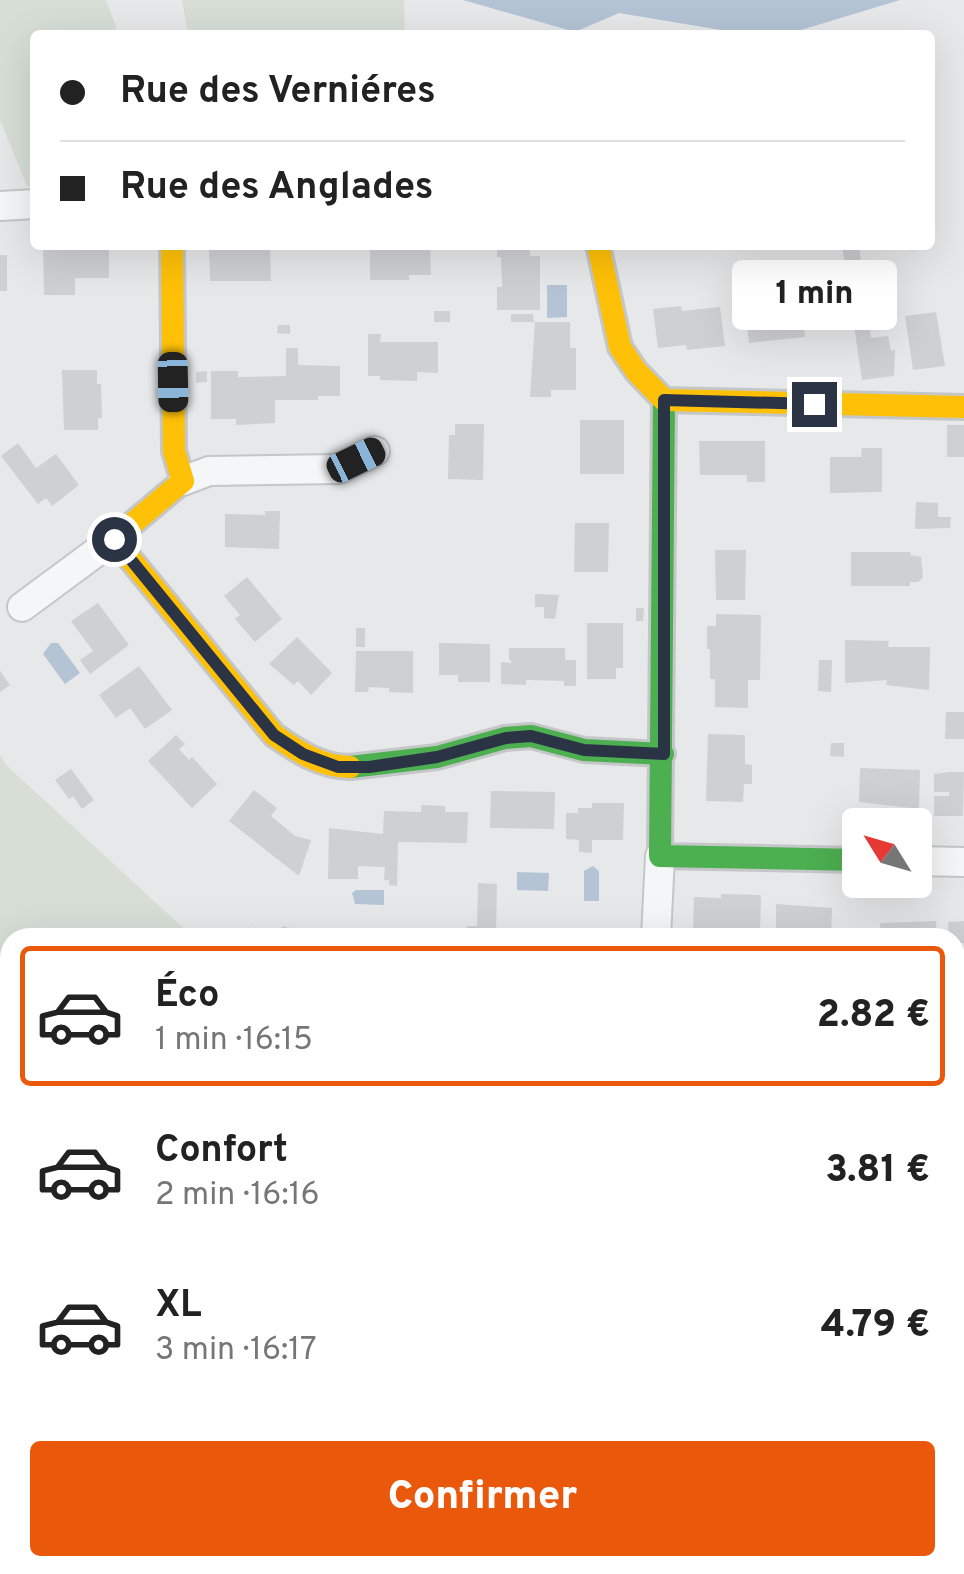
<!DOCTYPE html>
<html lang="fr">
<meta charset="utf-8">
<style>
:root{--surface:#fff;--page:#f6f6f6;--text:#222;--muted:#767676;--line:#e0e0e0;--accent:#ea580c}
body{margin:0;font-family:Overpass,sans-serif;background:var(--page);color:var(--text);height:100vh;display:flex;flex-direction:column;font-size:38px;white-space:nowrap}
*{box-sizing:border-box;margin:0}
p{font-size:32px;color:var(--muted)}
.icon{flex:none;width:55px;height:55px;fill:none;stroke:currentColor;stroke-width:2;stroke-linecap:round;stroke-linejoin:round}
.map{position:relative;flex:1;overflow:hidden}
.panel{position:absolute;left:0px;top:928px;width:965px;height:648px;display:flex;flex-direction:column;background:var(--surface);border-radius:30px 30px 0 0;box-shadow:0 10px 40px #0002}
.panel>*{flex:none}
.guide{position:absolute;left:30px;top:30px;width:905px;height:220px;border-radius:10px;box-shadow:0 10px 40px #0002;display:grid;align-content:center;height:220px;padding:0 30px;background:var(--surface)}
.needle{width:65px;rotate:307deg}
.tools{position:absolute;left:842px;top:808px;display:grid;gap:20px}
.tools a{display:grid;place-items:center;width:90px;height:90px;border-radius:10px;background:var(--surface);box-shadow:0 10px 40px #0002;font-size:50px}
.end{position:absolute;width:45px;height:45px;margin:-22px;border:12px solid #2b3445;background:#fff;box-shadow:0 0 0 5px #fff}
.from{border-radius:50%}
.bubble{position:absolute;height:70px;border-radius:10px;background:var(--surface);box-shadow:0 10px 40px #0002;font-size:32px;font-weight:800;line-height:70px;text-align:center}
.car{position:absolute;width:30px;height:60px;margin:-30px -15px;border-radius:12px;box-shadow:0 0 8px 2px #0007;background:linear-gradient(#222 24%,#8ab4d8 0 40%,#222 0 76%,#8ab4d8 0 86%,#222 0)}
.guide b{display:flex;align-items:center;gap:35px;height:95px;font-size:38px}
.guide b+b{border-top:2px solid var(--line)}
.guide i{width:25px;height:25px;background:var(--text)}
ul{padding:18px 0 0;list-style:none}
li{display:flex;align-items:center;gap:30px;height:140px;margin:0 20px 15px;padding:0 10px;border:5px solid transparent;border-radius:10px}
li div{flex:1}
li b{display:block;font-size:38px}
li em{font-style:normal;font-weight:800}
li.selected{border-color:var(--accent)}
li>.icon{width:90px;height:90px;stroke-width:1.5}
.cta{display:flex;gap:20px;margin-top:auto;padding:20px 30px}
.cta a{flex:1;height:115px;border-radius:10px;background:var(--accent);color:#fff;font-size:40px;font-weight:800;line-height:115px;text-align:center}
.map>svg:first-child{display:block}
.green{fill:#d6ded6}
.water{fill:#b4c4d5}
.building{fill:#ced0d3}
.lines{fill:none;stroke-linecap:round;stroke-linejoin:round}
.street-casing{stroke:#c4c6c8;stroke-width:32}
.fast-casing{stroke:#c4c6c8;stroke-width:28}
.slow-casing{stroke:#c4c6c8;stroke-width:28}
.path{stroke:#c5c6ca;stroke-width:5;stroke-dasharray:8 8;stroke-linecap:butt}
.street{stroke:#f5f6f7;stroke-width:28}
.fast{stroke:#4caf50;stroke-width:22}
.slow{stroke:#ffc107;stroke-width:22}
.route{stroke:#2b3445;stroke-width:12}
</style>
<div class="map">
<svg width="964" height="1574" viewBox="0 0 964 1574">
<rect width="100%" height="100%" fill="#e6e8ea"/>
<g class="green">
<path d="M0 0H106L119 35H35V186H27L0 120Z"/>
<path d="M182 0H404L405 35H188Z"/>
<path d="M0 755 7 766 193 937 10 938V1379L0 1375Z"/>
<path d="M964 1115V1574H63L68 1565H328L334 1569 331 1565H955V1132Z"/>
<path d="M0 1385 10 1390V1519L0 1511Z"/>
</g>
<g class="water">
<path d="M463 0H900L801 30 739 33 619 13 575 32Z"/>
<path d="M547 285H567V317L547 318Z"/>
<path d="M51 643H58L80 673 65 684 43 654Z"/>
<path d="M593 866 599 871V901H584V871Z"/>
<path d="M517 872 549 873 548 891 517 890Z"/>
<path d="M356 890H384V905L355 904 352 893Z"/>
<path d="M0 1108 10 1113V1248L5 1214 0 1212Z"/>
<path d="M0 1276 10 1278V1390L0 1385Z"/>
<path d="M665 1565H857L868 1574H680Z"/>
</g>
<g class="building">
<path d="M43 245H109V278H75V295H44Z"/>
<path d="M209 245H270L271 281H210Z"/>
<path d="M370 245H430L431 275H409V280H370Z"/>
<path d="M497 245H530V256H540V310H497V287H502L501 257H497Z"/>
<path d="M859 245 871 338 888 336 891 351 895 350 894 376 862 380 842 246Z"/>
<rect x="0" y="255" width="7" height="36"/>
<path d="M801 301 805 337 749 343 745 307Z"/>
<path d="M681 306 682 311 720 307 725 346 687 350 686 345 658 348 653 309Z"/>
<rect x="434" y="311" width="16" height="11"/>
<path d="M936 312 945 366 913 370 905 316Z"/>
<path d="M511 314H533L534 322H511Z"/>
<path d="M535 322H570V348H576V390H551V397H530Z"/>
<path d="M278 325H290V334L277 333Z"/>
<path d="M368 334H381L380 342H438V373L417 372V381L380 380V376H368Z"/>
<path d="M286 348H298V365L340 366V396H318V400H275V423L236 425V419H211V371H238V377L286 376Z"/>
<path d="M62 370H97V384H101L102 418H98V430H64Z"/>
<path d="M207 371V382L196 383V372Z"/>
<rect x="580" y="420" width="44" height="54"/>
<path d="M455 424H484L483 480 448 479 449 435H455Z"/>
<rect x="947" y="425" width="17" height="32"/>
<path d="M699 441H765V482H747V475H700Z"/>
<path d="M18 443 36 468 56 454 79 485 52 506 46 498 38 504 1 456Z"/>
<path d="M862 448H882V492L830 493V457H861Z"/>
<path d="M916 502 938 503V517H951L950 528 915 529Z"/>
<path d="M265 511H280L279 549 225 547V514L265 515Z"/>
<path d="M575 523H609L608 572H574Z"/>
<path d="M715 550H746L745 600H716Z"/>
<path d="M851 552H911L910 555 921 557 923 578 918 582H910V586H851Z"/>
<path d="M247 577 282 619 255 642 235 619 240 615 224 596Z"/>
<path d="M535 594 559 595 555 619 544 618V607H535Z"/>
<path d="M98 603 129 645 90 674 80 660 93 651 71 621Z"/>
<path d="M636 608H644L643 621H636Z"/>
<path d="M716 614 761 615 760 680H748V708L715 707V679H710V649H707V626H716Z"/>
<path d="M587 623H623V668H616V679H587Z"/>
<rect x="356" y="628" width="9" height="19"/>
<path d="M297 637 332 673 311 695 298 681 294 685 269 664Z"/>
<path d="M845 640 889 641 888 647H930L929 690 886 685 887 680 845 683Z"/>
<path d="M439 643 490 644V682H458V675H439Z"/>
<path d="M509 648H565V660H576V686H564V681L526 680V685L501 684V662L512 663 509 659Z"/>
<path d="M356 651H413V693L389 692V688L369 687 368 692H355Z"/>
<path d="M819 660H832L831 692 818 691Z"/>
<path d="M139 666 172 710 145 729 130 708 116 718 99 695Z"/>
<path d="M0 671 10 685 0 692Z"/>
<path d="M946 712H964V739H945Z"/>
<path d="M708 734 745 735V764L752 765V784H744L743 802 706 801Z"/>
<path d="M176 735 185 744 179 749 189 760 192 757 217 784 192 808 148 761Z"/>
<path d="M831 743H844V757L830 756Z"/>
<path d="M860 768 920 770 919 809 859 802Z"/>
<path d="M71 769 94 800 82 809 73 796 69 799 55 780Z"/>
<path d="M949 772H964L963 816H934V796H949V792H934V774Z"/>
<path d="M254 790 277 808 271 816 295 836 311 840 299 876 229 821Z"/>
<path d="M491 791 555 792 554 829 490 828Z"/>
<path d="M592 803H624L623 840H592V853L579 852V840L566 839V813H578V808H592Z"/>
<path d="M421 805 445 806V812H468L467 843 398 842 397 886 389 885V880H384L385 867 358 866V879H328L329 828 383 834 384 811 421 812Z"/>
<path d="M478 883 497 884 496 933 466 938 467 926H477Z"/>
<path d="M721 894 761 895 760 933 693 932 694 897 721 898Z"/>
<path d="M776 904 832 908 831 938H816V932L776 931Z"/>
<path d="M936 921 937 938H881L880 923Z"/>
<path d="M964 921V943H955V938H949L948 922Z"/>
<path d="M282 926 314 934V938H278Z"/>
<path d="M254 927 278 938 229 936 232 928 251 935Z"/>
<rect x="955" y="954" width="9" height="29"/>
</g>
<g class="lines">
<defs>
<g id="street">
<path d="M0 206 35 204"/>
<path d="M183 481 209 471 338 469 375 451"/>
<path d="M22 607 114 539"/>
<path d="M915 861 964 862"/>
<path d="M656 938 660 856"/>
</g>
<g id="fast">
<path d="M664 400 660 856 860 860"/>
<path d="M350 767 437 757 505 738 531 736 584 750 663 754"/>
</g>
<g id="slow">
<path d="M172 245 174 451 183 481 114 539 274 735C297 751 321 767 350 767"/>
<path d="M598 245 620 347 636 371 664 400 964 407"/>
</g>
</defs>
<use href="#street" class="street-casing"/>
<use href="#fast" class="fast-casing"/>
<use href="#slow" class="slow-casing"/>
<path class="path" d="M0 1093 10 1099"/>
<use href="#street" class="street"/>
<use href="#fast" class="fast"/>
<use href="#slow" class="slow"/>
</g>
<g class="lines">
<path class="route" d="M114 539 274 735 303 754 338 767H369L437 757 506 738 531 736 584 750 664 754V400L814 404"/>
</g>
</svg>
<div class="tools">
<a><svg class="needle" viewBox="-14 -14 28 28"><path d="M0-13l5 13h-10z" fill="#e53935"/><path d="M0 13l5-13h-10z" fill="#767676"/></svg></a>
</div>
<i class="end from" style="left:114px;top:539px"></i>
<i class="end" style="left:814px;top:404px"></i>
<div class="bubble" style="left:732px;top:260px;width:165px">1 min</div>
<i class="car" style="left:173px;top:382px;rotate:179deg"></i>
<i class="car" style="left:356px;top:460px;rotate:64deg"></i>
<div class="guide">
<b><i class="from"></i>Rue des Verniéres</b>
<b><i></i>Rue des Anglades</b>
</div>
<section class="panel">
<ul>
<li class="selected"><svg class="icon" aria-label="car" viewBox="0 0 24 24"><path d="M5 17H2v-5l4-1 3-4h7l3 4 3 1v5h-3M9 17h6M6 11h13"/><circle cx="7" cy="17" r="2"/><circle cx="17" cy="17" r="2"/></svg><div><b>Éco</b><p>1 min · 16:15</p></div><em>2.82 €</em></li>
<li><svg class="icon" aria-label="car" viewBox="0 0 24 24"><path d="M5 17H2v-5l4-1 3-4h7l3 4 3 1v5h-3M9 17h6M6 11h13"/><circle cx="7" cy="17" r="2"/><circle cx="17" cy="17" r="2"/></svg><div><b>Confort</b><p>2 min · 16:16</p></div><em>3.81 €</em></li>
<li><svg class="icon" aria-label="car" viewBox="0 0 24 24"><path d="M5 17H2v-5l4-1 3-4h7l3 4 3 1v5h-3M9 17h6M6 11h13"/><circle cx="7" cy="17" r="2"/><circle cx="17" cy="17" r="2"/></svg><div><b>XL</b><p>3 min · 16:17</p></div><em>4.79 €</em></li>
</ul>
<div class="cta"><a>Confirmer</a></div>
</section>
</div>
